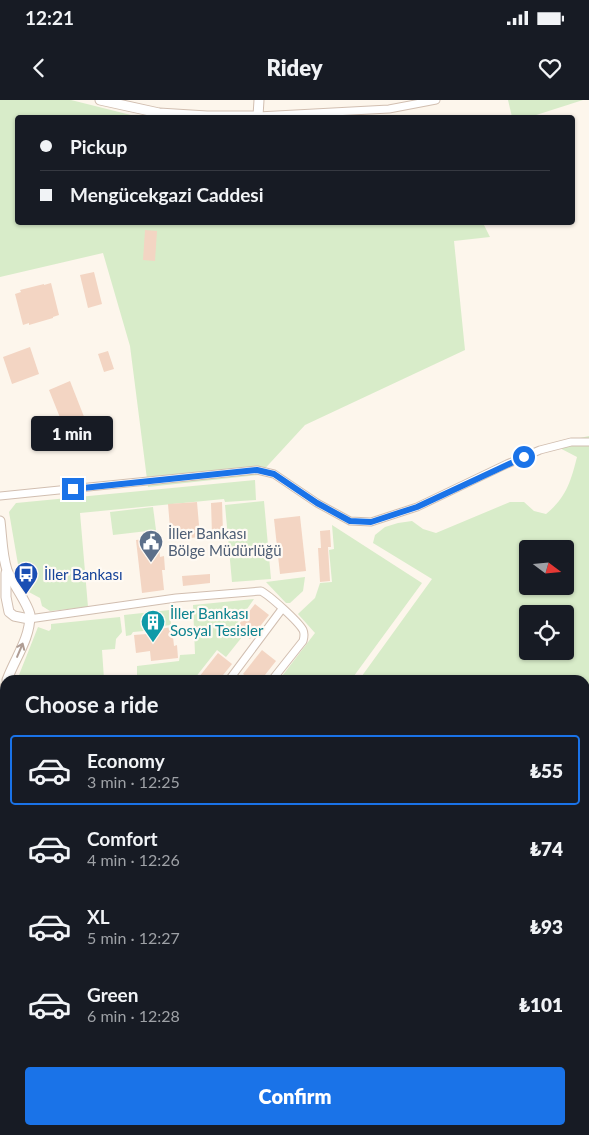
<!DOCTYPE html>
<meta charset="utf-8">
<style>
:root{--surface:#171b24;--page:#20242c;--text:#f1f3f6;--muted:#9ea1a6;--line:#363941;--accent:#1a73e8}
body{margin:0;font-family:Lato,sans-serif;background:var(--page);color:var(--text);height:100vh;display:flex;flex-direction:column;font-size:19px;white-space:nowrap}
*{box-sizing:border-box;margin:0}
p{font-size:16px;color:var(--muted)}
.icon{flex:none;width:28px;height:28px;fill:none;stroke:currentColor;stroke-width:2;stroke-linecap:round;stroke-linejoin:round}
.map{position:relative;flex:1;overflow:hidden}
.side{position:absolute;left:0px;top:575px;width:590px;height:460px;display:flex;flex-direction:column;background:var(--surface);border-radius:15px 15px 0 0;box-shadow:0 1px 4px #0004}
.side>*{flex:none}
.banner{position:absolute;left:15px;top:15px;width:560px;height:110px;border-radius:5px;box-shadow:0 1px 4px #0004;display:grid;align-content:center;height:110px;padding:0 25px;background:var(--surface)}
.needle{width:32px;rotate:106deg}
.buttons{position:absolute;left:519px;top:440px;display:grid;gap:10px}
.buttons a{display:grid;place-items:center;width:55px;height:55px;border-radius:5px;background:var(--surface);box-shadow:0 1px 4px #0004;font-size:25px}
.end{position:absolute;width:22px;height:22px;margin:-11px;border:6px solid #1a73e8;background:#fff;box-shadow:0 0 0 2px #fff}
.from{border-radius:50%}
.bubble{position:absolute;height:35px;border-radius:5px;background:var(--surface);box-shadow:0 1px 4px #0004;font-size:16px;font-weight:800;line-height:35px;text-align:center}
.banner b{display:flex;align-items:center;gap:18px;height:48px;font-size:19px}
.banner b+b{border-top:1px solid var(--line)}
.banner i{width:12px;height:12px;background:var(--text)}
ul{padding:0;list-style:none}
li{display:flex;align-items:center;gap:15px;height:70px;margin:0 10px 8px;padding:0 15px;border:2px solid transparent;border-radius:5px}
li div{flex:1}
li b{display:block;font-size:19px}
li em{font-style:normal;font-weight:800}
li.active{border-color:var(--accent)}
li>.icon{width:45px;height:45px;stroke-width:1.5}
h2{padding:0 25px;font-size:22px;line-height:60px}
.primary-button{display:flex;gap:10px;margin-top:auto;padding:10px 25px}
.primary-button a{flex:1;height:58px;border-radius:5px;background:var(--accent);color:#fff;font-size:20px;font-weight:800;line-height:58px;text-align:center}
.status{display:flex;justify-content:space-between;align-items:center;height:35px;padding:0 25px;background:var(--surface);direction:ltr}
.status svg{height:14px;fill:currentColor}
header{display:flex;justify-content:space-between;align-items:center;height:65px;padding:0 25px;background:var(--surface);font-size:22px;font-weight:800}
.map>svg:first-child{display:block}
.green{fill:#d8ecc9;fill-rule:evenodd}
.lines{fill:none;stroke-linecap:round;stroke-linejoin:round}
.stream{stroke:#a5d3da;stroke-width:2.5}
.building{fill:#f3d5c3}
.minor-casing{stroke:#d1beb0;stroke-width:9}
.tertiary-casing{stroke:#d1beb0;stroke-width:11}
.minor{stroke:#fff;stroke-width:7}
.tertiary{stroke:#fff;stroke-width:9}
.oneway{stroke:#af9d94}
.route{stroke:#1a73e8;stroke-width:6}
.labels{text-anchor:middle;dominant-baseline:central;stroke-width:4.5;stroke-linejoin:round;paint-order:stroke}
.service-label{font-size:15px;fill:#4e5e75;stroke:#fffaf3;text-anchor:start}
.transit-label{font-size:15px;fill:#164399;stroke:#fffaf3;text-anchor:start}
.culture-label{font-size:15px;fill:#0d838f;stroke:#fffaf3;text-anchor:start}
</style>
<div class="status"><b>12:21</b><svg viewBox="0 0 49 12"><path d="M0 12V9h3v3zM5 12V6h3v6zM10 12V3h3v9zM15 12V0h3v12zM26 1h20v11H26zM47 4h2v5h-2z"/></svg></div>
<header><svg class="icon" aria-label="back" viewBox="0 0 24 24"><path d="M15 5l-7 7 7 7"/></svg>Ridey<svg class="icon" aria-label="heart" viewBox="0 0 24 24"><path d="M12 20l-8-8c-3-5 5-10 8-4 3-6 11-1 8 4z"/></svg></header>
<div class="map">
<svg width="589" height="1035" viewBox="0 0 589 1035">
<rect width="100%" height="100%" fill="#fdf6ec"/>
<g class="green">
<path d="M0 0H71L139 17 18 18V122L483 123 490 137 454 141 465 250 305 325 259 375 148 387 130 246 103 153 0 177Z"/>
<path d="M508 0H583L530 17H512Z"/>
<path d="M589 336V616L585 625V580H359L432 479 373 443 375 435 385 427 398 423 412 421 423 429 436 433 510 402H524L534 411 546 414C566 398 571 381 577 357L552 344ZM528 449H565V486H528ZM528 514H565V551H528Z"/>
<path d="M255 380 256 400 225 402 224 399 80 413 88 507 50 511 42 506 40 498 25 490 20 476 9 412 16 403Z"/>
<path d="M264 401 271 479 232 482 225 405Z"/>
<path d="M153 407 156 430 113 435 110 412Z"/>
<path d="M332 425 422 483 351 580H279L315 533 298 514 315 498 320 483 332 482 329 450 334 449Z"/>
<path d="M305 477 303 491 290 503H286L266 482Z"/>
<path d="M254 499 233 529 242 537 226 557 217 550 195 578 197 580H17L38 527 49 531 51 529V524L120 517 122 532 116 539 115 549 102 550 104 579 137 577V566L179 561 180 555 195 554 193 505Z"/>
<path d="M170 510 171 525 154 527V530L133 532 131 535 126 536 124 515Z"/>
<path d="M5 680V712C0 700 0 693 5 680Z"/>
<path d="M585 815 589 818V1006L585 1004Z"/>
</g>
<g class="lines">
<path class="stream" d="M520 1030 529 1035"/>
</g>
<g class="building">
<path d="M145 130 157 131 155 161 143 160Z"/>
<path d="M94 172 102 204 88 208 80 175Z"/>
<path d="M51 183 59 215 53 217V218L29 225V223L23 225 15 194 21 192 20 190 44 184V185Z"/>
<path d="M30 247 39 274 12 284 3 257Z"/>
<path d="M108 251 114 269 104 272 98 254Z"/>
<path d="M70 281 90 332 69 340 49 290Z"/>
<path d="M197 402 200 437 171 440 168 404Z"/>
<path d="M222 402 223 433 212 434 211 403Z"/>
<path d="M300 416 306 471 280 474 274 419Z"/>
<path d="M330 430 331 447H328L330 481 320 482 318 448H321L320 431Z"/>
<path d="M158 437 160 457 164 456 165 470H162L164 490 142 493 136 440Z"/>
<path d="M210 474V483L183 486 182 476Z"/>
<path d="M255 504 269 515 250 539 236 528Z"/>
<path d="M172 527 174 546 177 545 178 558 151 561 150 551 136 553 134 535 159 533V529Z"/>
<path d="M262 550 276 561 261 580H251L243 574Z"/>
<path d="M218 553 232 564 219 580H204L199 577Z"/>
</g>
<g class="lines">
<defs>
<g id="minor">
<path d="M258 16 389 9 436 0"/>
<path d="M0 396 257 370 274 374 317 403 350 421 371 422 417 407 507 364 540 350 571 342H589"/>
<path d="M29 519 176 498 261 491C269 495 298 521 303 530 305 534 304 537 303 541L272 580"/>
<path d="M229 580 282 509"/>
<path d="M567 1035 569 1030"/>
</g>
<g id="tertiary">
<path d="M100 0 159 13 207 16H258L259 0"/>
<path d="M0 421C2 437 2 455 7 470 12 483 29 505 30 515 30 539 15 558 7 580"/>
<path d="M6 473V497L9 512 14 516 29 519"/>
<path d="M0 601 5 587"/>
</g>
</defs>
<use href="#minor" class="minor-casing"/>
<use href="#tertiary" class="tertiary-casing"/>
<use href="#minor" class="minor"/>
<use href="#tertiary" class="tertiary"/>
</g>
<defs><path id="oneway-shaft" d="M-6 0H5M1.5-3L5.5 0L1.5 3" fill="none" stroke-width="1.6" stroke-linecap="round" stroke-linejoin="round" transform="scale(1.25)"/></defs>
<use class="oneway" href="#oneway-shaft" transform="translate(20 550) rotate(-67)"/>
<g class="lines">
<path class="route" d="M73 389 257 370 274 374 317 403 350 421 371 422 417 407 524 357"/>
</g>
<defs>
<symbol id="civic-pin" viewBox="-11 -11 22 30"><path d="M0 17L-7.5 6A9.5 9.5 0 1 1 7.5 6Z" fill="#5c6f8a" stroke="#fffaf3"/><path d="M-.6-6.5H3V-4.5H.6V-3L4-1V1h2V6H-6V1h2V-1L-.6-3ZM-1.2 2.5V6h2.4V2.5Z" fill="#fff"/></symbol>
<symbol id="bus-pin" viewBox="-11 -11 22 30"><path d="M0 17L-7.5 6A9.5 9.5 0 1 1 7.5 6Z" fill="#1a4fb4" stroke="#fffaf3"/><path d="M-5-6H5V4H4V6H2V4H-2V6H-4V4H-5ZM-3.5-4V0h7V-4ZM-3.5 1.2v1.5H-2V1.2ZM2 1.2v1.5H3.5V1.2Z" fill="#fff"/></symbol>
<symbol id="building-pin" viewBox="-11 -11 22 30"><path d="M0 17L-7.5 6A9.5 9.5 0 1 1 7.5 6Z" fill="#0f9aa8" stroke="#fffaf3"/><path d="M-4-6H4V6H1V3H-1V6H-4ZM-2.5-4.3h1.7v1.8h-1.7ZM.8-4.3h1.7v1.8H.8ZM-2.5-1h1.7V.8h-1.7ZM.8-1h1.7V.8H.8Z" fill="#fff"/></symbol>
</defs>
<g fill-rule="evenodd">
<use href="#civic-pin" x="137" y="428" width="28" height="38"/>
<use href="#bus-pin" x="12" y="460" width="28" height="38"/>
<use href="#building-pin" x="139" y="508" width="28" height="38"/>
</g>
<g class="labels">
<g class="service-label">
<text x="168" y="433">İller Bankası<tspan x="168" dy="17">Bölge Müdürlüğü</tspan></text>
</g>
<g class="transit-label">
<text x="44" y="474">İller Bankası</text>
</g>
<g class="culture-label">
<text x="170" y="513">İller Bankası<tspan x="170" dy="17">Sosyal Tesisler</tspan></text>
</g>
</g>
</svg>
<div class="buttons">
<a><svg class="needle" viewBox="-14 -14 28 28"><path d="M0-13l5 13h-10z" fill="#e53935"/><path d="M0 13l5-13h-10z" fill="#9ea1a6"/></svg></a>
<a><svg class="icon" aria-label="locate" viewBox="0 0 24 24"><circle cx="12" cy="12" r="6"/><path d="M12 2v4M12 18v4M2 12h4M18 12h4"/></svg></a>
</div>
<i class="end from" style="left:524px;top:357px"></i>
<i class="end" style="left:73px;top:389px"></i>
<div class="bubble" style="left:31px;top:316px;width:82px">1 min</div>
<div class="banner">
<b><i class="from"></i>Pickup</b>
<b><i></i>Mengücekgazi Caddesi</b>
</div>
<section class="side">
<h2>Choose a ride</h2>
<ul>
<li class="active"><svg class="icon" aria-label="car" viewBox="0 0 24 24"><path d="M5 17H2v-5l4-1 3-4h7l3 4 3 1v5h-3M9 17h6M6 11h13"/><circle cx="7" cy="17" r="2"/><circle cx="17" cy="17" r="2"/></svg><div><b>Economy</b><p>3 min · 12:25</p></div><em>₺55</em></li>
<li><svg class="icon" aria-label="car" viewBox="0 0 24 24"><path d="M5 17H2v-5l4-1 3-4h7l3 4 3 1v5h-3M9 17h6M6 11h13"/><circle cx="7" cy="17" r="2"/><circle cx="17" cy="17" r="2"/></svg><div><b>Comfort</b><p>4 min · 12:26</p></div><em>₺74</em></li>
<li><svg class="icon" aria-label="car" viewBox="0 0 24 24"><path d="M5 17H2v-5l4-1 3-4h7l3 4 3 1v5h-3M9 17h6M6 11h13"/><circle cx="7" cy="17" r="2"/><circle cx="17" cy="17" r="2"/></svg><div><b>XL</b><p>5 min · 12:27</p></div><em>₺93</em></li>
<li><svg class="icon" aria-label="car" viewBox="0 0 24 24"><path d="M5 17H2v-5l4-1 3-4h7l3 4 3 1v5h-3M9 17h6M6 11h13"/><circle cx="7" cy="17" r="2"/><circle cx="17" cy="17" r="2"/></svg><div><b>Green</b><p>6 min · 12:28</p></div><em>₺101</em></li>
</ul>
<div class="primary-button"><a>Confirm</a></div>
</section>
</div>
